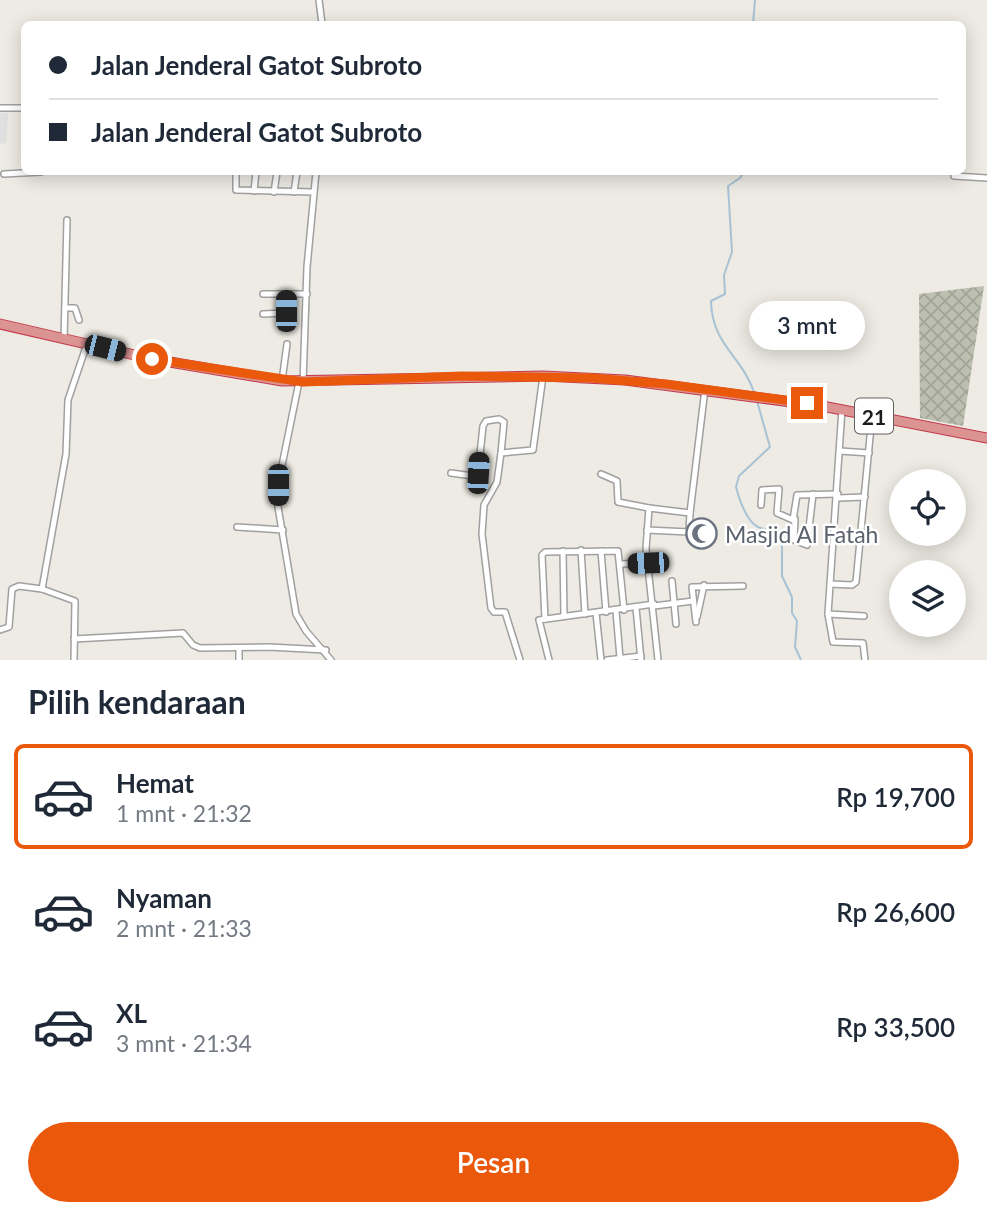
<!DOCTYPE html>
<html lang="id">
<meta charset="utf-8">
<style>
:root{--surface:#fff;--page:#f6f6f7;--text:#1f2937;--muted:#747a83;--line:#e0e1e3;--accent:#ea580c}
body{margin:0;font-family:Lato,sans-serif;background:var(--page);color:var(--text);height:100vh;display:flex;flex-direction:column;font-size:26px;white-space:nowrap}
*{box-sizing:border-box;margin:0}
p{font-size:23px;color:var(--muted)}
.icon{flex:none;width:38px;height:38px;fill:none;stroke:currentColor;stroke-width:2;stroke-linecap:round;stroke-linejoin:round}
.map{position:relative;height:660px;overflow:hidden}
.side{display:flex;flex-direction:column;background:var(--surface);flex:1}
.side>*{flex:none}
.banner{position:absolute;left:21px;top:21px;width:945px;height:154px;border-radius:10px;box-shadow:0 4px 18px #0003;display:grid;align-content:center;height:154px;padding:0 28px;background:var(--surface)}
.buttons{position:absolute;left:889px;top:469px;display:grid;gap:14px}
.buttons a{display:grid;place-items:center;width:77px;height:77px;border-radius:50%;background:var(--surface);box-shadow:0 4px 18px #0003;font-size:35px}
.end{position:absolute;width:32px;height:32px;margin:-16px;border:9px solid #ea580c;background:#fff;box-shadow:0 0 0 4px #fff}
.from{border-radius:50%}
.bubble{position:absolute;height:49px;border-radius:24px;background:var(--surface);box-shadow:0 4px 18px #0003;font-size:23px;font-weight:600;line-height:49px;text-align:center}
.car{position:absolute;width:21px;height:42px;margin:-21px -10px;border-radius:9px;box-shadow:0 0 5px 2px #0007;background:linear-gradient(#222 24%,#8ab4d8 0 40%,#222 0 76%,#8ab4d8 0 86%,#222 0)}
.banner b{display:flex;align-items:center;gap:24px;height:66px;font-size:26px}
.banner b+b{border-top:2px solid var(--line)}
.banner i{width:18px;height:18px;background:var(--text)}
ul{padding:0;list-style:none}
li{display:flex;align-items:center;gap:21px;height:105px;margin:0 14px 10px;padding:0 14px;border:4px solid transparent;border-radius:10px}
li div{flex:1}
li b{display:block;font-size:26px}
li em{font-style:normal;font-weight:600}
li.active{border-color:var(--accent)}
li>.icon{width:63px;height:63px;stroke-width:1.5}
h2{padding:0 28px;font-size:32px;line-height:84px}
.action{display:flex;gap:14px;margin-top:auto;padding:14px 28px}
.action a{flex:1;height:80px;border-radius:42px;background:var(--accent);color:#fff;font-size:28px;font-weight:600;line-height:80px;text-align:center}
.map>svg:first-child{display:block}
.construction{fill:url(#construction-cross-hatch)}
.parking{fill:#e0e0e0}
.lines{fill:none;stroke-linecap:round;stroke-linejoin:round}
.stream{stroke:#a8c2d5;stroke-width:2}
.street-casing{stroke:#a0a0a0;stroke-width:8}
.highway-casing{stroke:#c3384b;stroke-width:11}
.street{stroke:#fff;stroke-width:5}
.highway{stroke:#dc9493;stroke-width:9}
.route{stroke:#ea580c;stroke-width:9}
.labels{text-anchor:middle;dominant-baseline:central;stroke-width:5;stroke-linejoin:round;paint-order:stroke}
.shield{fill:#fff;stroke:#606060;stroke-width:2}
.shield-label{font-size:21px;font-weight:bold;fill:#1c1c1c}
.worship-label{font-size:23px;fill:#5b616d;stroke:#fff;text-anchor:start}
</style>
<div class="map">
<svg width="987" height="660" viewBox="0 0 987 660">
<defs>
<pattern id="construction-cross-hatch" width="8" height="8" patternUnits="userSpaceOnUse" patternTransform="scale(1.75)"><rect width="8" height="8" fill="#bdc0b0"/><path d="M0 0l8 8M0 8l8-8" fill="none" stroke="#a2a497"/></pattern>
</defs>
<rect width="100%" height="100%" fill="#edebe3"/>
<path class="construction" d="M984 286 963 426 920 418 919 294Z"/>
<path class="parking" d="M0 113H8L6 144 0 143Z"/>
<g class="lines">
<g class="stream">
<path d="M753 24 755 0"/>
<path d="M744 172 740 178 728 186 732 252 724 275 725 294 711 301C712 345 741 355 754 392"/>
<path d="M757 401 770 447 739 476 736 487C739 498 746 521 758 527 768 531 775 530 782 540V576L792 597V613L797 621 795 647 801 660"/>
</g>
<defs>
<g id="street">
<path d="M319 0 322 24"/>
<path d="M0 108H24"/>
<path d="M236 172V190L314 192"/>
<path d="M4 174 41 172"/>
<path d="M954 176 987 178"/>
<path d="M254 191 256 172"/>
<path d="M274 192 277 172"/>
<path d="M294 192 297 172"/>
<path d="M263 294H307"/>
<path d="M65 308H75L79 320"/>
<path d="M263 314 285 313 286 294"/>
<path d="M64 340 67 220"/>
<path d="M282 381 287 344"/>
<path d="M299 382 278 485V507L296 614 306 631 331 660"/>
<path d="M303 382 307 267 316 172"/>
<path d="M842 409 828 614 833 642 863 643 865 660"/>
<path d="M840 451 869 453"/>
<path d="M451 473 473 476 478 473 483 426 486 421 499 419 504 422 501 453"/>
<path d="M601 474 617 481 618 502 649 508"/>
<path d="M838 498 865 497"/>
<path d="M761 505 762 490 779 489 777 513 793 520 797 495 838 494"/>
<path d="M795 519 794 540 807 545 813 494"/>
<path d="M237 527 283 530"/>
<path d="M647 530 689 532 690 513"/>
<path d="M581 550 585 614"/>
<path d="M563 551 564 616"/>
<path d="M601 551 606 612"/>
<path d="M621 564 648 563"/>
<path d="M672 581 676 624"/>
<path d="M830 584 852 585 856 582 872 416"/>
<path d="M654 606 693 601"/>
<path d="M636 608 641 660"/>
<path d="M616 611 620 658"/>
<path d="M596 613 601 660"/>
<path d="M828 614 864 616"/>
<path d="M697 617 704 585"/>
<path d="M545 619 542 555 545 552 618 551 624 610"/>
<path d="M696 622 692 587 743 586"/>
<path d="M0 630 9 627 12 589 19 586 42 589"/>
<path d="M74 639 183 633 193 645 200 648 269 647 326 650"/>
<path d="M239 648V660"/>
<path d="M74 660 75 601 42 589 66 454 68 400 87 344"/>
<path d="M520 660 505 612H494L491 608 482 534 484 505 497 482 501 453 533 450 543 376"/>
<path d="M549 660 539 620 654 604"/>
<path d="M607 660 641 656"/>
<path d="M658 660 646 549 649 508 690 513 705 389"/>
</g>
<path id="highway" d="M0 324 152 359 282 381 543 376 625 380 822 406 987 438"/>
</defs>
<use href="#street" class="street-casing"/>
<use href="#highway" class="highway-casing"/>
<use href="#street" class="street"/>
<use href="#highway" class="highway"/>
</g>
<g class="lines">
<path class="route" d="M152 359 303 382 462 376 591 378 666 384 807 403"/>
</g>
<defs>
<symbol id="mosque-ring" viewBox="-11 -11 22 22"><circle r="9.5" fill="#fff" stroke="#6b7280" stroke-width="1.5"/><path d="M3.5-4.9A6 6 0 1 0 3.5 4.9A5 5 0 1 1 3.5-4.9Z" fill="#6b7280"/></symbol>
</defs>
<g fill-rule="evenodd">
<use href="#mosque-ring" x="684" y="516" width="35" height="35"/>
</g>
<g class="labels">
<rect class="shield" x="855" y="398.5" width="38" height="35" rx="5"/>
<g class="shield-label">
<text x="874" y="416">21</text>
</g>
<g class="worship-label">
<text x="725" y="534">Masjid Al Fatah</text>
</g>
</g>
</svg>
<div class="buttons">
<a><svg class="icon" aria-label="locate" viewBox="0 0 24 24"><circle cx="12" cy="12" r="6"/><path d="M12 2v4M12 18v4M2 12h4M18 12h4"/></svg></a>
<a><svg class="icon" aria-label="layers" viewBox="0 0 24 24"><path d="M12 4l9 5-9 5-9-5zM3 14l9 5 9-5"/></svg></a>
</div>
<i class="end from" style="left:152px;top:359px"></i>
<i class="end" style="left:807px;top:403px"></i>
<div class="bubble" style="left:749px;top:301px;width:116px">3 mnt</div>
<i class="car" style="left:286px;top:311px;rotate:0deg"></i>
<i class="car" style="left:105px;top:348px;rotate:104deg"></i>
<i class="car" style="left:478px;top:473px;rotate:3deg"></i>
<i class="car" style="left:278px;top:485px;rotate:180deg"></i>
<i class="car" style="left:648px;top:563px;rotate:268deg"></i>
<div class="banner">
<b><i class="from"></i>Jalan Jenderal Gatot Subroto</b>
<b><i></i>Jalan Jenderal Gatot Subroto</b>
</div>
</div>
<section class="side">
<h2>Pilih kendaraan</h2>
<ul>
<li class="active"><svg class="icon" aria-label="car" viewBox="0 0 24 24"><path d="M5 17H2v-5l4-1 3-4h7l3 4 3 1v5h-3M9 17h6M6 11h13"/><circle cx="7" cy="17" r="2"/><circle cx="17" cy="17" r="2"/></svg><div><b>Hemat</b><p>1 mnt · 21:32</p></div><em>Rp 19,700</em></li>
<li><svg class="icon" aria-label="car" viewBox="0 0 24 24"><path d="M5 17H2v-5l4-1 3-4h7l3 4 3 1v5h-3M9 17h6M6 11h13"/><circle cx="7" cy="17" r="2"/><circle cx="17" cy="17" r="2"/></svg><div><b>Nyaman</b><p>2 mnt · 21:33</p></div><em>Rp 26,600</em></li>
<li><svg class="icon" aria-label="car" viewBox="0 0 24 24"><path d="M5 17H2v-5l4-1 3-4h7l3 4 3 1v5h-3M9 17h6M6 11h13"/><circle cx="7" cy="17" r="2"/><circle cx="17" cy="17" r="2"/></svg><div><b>XL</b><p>3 mnt · 21:34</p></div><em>Rp 33,500</em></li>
</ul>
<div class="action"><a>Pesan</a></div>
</section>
